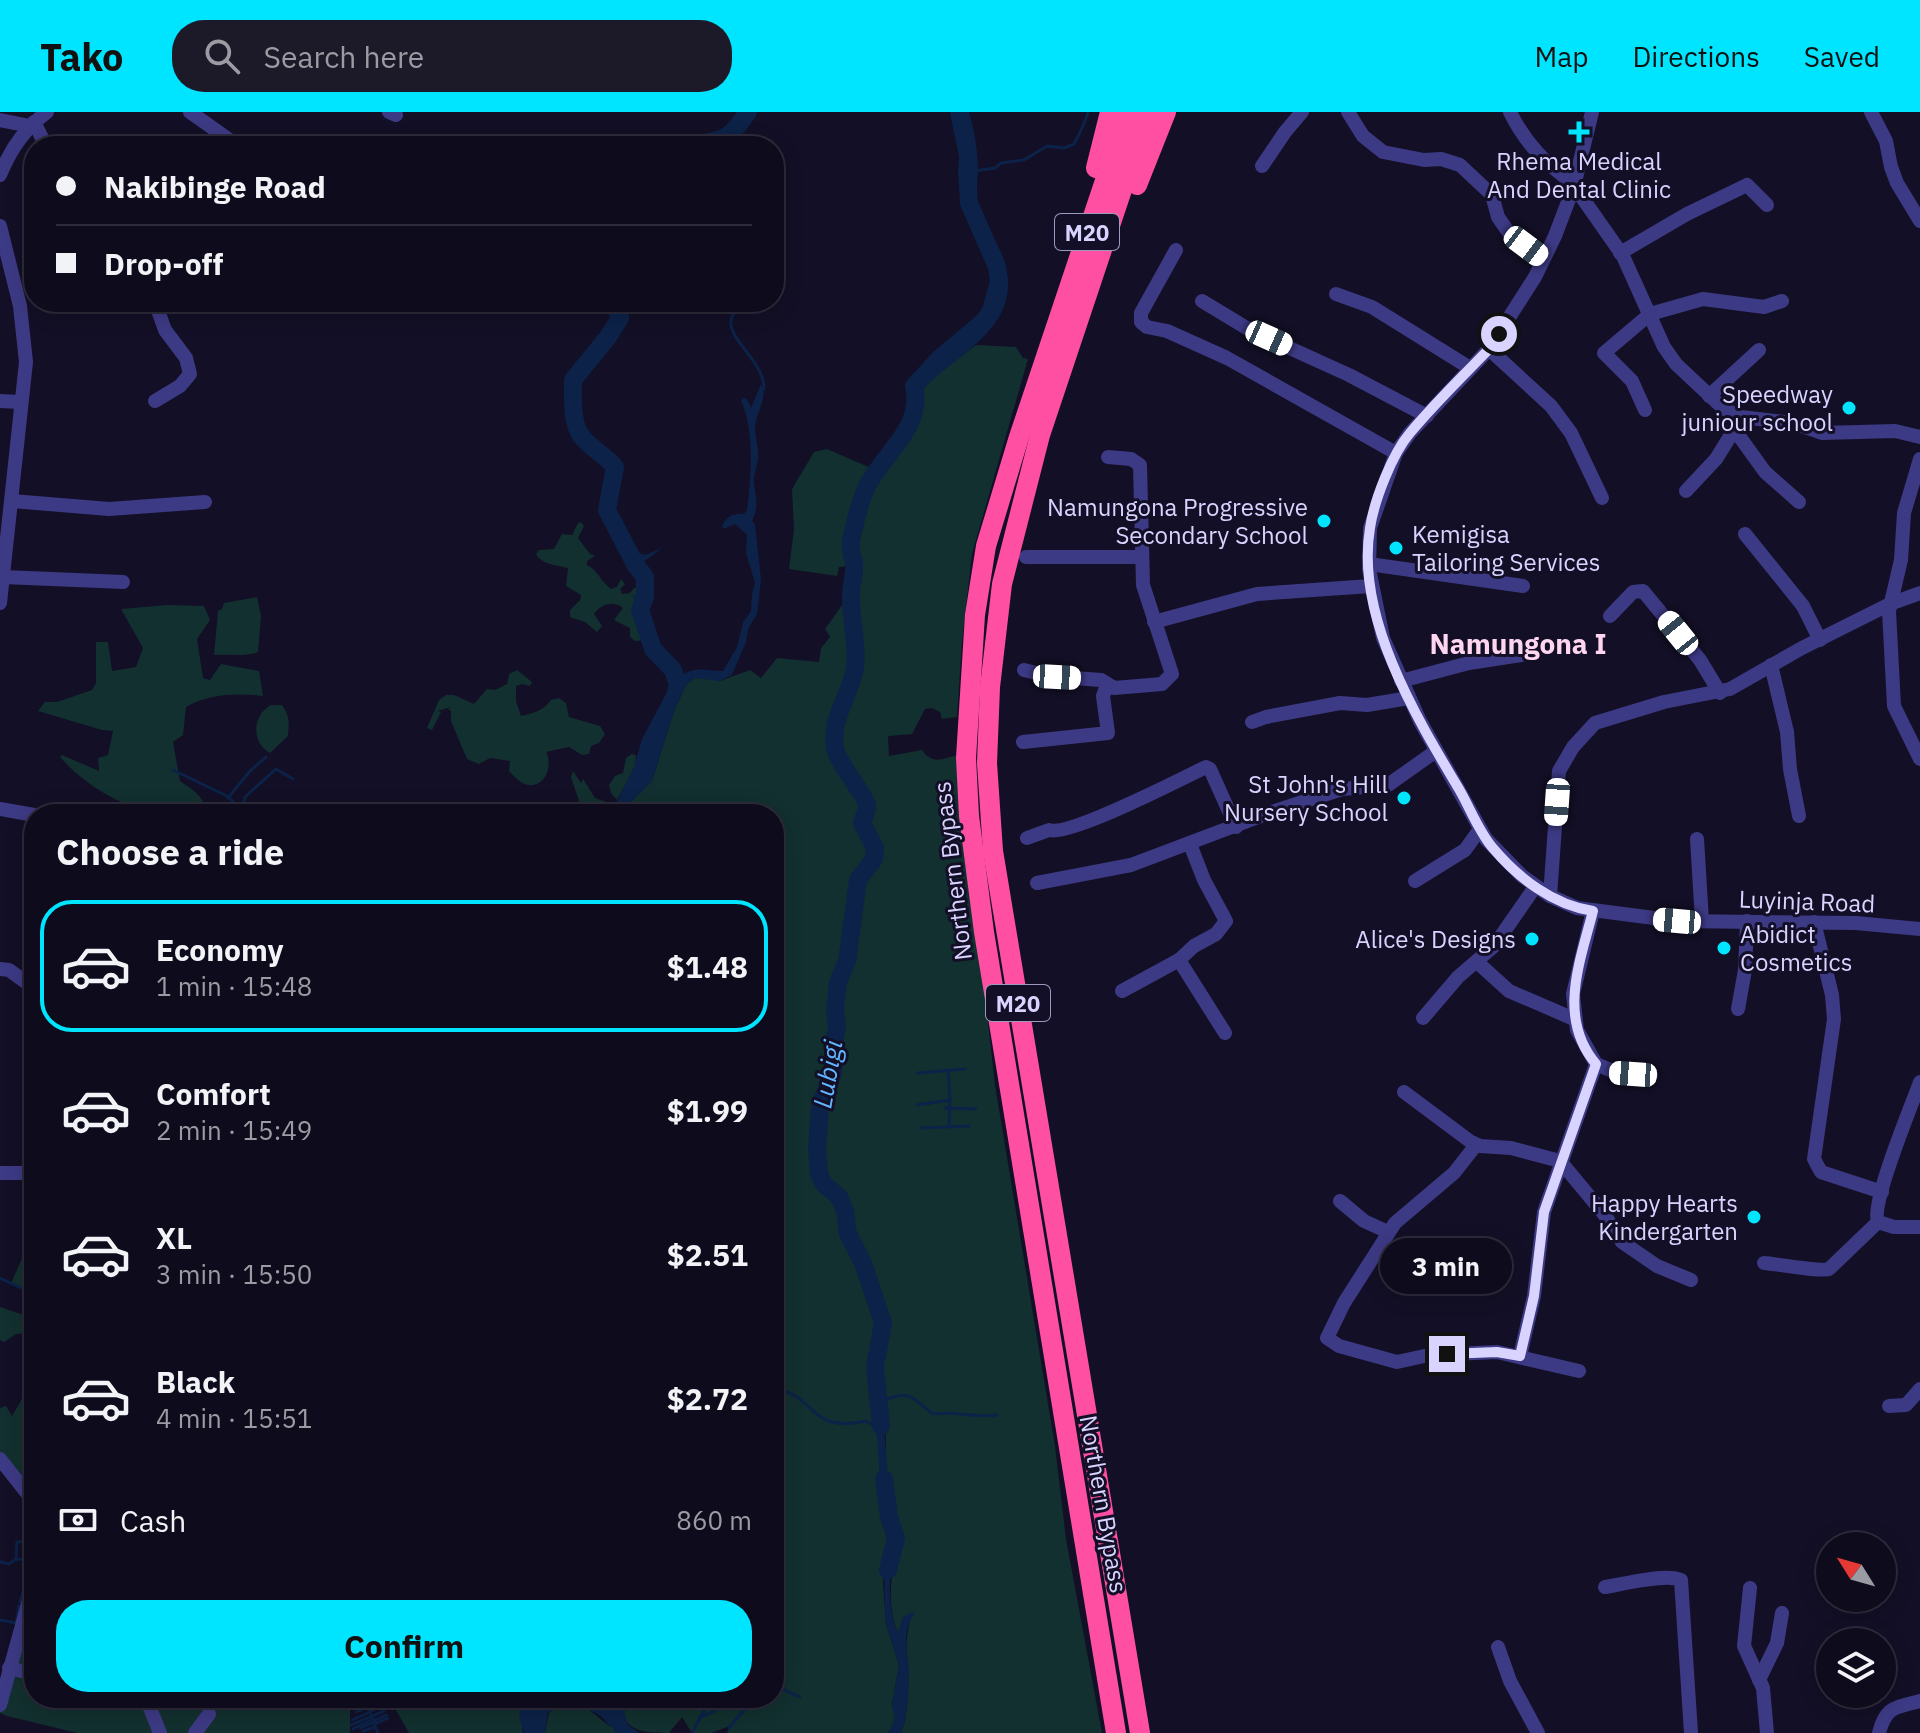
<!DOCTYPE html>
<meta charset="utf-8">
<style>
:root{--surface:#0e0b1c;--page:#1c1929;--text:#f1f3f6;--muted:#9b9ba3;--line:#2e2b3b;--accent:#00e5ff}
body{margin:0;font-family:"IBM Plex Sans",sans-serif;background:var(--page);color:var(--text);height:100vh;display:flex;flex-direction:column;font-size:30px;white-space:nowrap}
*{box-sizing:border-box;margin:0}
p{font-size:26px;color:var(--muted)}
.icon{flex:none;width:44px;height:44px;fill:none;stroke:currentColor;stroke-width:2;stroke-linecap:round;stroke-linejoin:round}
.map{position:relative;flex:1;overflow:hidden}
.panel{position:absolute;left:24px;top:692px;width:760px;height:904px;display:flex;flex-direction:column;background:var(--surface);border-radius:32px;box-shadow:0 4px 20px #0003,0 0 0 2px var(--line)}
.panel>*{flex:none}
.banner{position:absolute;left:24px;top:24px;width:760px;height:176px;border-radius:32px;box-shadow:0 4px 20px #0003,0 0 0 2px var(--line);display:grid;align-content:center;height:176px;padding:0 32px;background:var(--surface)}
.needle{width:52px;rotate:307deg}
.buttons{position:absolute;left:1816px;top:1420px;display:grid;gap:16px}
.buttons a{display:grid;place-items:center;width:80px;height:80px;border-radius:50%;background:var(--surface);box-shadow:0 4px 20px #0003,0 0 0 2px var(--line);font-size:40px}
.end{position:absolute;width:36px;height:36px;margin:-18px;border:10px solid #d9d4ff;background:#111;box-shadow:0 0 0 4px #111}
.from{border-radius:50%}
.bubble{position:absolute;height:56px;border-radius:28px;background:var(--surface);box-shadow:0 4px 20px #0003,0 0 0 2px var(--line);font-size:26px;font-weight:700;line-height:56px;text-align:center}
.car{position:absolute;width:24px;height:48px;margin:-24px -12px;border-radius:10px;box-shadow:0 0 6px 2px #0007;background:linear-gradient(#fff 24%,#345 0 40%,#fff 0 76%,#345 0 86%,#fff 0)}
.banner b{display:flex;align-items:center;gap:28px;height:76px;font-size:30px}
.banner b+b{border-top:2px solid var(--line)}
.banner i{width:20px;height:20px;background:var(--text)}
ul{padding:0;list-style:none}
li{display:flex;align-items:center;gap:24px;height:132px;margin:0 16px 12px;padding:0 16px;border:4px solid transparent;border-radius:32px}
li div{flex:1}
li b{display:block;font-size:30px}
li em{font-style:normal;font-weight:700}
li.current{border-color:var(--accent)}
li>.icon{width:72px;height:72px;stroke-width:1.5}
h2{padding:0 32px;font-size:36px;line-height:96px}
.pay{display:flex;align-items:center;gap:20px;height:88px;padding:0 32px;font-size:30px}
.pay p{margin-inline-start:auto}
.cta{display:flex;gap:16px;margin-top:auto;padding:16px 32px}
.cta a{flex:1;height:92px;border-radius:32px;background:var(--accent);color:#111;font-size:32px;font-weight:700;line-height:92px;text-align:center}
header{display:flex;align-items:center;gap:48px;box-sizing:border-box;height:112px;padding:0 40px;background:var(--accent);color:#111}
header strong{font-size:38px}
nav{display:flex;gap:44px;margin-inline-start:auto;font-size:28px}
.search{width:560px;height:72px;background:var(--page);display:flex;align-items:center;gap:20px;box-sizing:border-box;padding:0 28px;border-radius:32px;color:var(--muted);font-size:30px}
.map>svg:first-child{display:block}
.green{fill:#12302f;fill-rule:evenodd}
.water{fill:#0c2248}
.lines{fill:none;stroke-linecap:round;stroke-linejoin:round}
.stream{stroke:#0c2248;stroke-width:3}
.river{stroke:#0c2248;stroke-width:18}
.minor{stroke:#3d3a85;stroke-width:14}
.highway{stroke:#ff4fa3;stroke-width:20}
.route{stroke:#d9d4ff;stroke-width:10}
.poi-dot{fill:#00e5ff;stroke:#130f26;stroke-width:3}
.labels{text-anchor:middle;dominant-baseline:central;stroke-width:6;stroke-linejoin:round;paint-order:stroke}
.shield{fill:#130f26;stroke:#9e99be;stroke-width:2}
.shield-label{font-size:22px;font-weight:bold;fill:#d9d4ff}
.poi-label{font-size:24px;fill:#d9d4ff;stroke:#130f26;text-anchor:end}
.street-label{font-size:24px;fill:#d9d4ff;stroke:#130f26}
.water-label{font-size:26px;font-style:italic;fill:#62b6ff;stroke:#130f26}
.quarter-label{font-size:28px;font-weight:bold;fill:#ffd6f0;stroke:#130f26}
</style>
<header>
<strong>Tako</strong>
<div class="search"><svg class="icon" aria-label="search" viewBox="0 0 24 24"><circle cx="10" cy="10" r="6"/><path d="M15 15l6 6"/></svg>Search here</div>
<nav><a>Map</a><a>Directions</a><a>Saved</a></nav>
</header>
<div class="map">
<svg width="1920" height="1621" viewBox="0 0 1920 1621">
<rect width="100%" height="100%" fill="#130f26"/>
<g class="green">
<path d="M976 233 1016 235 1023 246 1028 247 972 442 962 530 957 605 942 607 940 600 932 596 925 597 912 622 888 624 889 644 922 638C933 654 943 646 958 643L995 973 1055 1334 1066 1427 1102 1621H901C916 1584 898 1533 913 1501L903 1505 899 1523C888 1499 889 1471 896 1446L886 1443 883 1471 886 1512 899 1553 892 1592 895 1607 888 1621H727L730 1614 711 1621H692L682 1605 669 1621C652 1621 623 1621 624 1599 624 1595 626 1591 626 1586H774V702H630V691L652 669 674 599 686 573 695 566 704 565 720 569 750 558 761 566 777 546 819 550 821 536 830 525 825 517 850 482 854 453 839 455 837 464 789 457 794 417 792 377 814 340 827 337 878 359 905 321 917 284 931 267ZM877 1294H882L886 1326V1363L882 1376 879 1323 872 1297Z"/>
<path d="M581 410 584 414 578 426 590 442 595 444 587 449V453C597 457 601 470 611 477L617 475 621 467 625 472 620 477 622 482 630 481 634 476 640 474 636 488 638 493 643 492 640 498 650 528 635 529 630 525V516L614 508 623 496C613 488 601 492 594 502L602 514 597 520 585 510 570 505V498L580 488 581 483 566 474 568 456C557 453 542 453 536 442L539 438 554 437 562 422 572 423 578 411Z"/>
<path d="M257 485 261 504 258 540C245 545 228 542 214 543L218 499 222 497 224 491Z"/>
<path d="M167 493 204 494 210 508 197 527 203 566 210 568 221 552 259 559 263 584C237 581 210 581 186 595L183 623 173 630 180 669C193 678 206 685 205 702 189 702 171 705 155 701 118 693 85 673 60 645L62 643 99 659 98 646 108 643 113 619 102 618 38 599 45 590H57L92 578 96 571V530H108L112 559 136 555 143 536 121 497Z"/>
<path d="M517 558 532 570 530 574 522 572 516 574V589L521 604C534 601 543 599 551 588L559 586 566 591 569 605 600 614 605 622 599 631 591 634 589 642 582 643 569 635 546 640C552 650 548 672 532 673 522 674 515 665 509 659L510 649 490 646 479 652 467 647 451 609V599L448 597 451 595 438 599 441 600 432 618 427 616 439 588 446 583H454L474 592 487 577 495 578 507 572 509 562Z"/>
<path d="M271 593H282C290 604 289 611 288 624L270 641C251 631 252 603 271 593Z"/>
<path d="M632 642 636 643 635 655 617 688 611 681 609 673 615 664 623 661 626 646Z"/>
<path d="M573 659 581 671 583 667 595 686 614 693 611 702 589 701 580 692 571 665Z"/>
<path d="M24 1142 34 1147V1182L11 1171Z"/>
<path d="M0 1195 24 1203 34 1210V1217L30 1221 16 1222 4 1230 0 1228Z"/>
<path d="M34 1274V1379L0 1341V1296L6 1294 12 1304 23 1285Z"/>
<path d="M34 1483V1586H366L350 1593V1621H77L7 1604 0 1601Z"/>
<path d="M389 1586H527L522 1619 524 1621H409Z"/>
<path d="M560 1593C567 1596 573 1593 580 1594 595 1598 601 1611 614 1616L615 1621H545L549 1601Z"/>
</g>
<g class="water">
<path d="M965 0H969C975 20 978 41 978 61 977 71 976 82 977 92 981 113 998 129 1004 148 1026 218 952 242 917 284L922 272 956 235 986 214 996 198 1001 174 997 154 990 145 972 90 971 51 966 42 968 33Z"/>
<path d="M761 272C769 285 756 300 755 315 755 325 759 336 758 347 757 355 753 363 754 372 756 386 759 395 752 409L755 412 761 467 759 486 757 502 748 517 746 530 732 563 720 569 695 566 686 573 674 599 652 669 630 691V702H611L634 655 642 627 667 580 669 569 664 556 665 549 673 550 680 565C694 553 707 559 723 559L737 535 743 510 751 499 752 481 755 471 746 441 747 423 735 412 724 417 722 414C727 404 733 401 744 402L747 398C751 367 755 318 741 289L743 286 747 287 751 296Z"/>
<path d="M623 428 634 439 645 443 662 436 642 451 654 483H650L643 492 638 493 632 483 639 485 640 466C631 451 616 449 623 428Z"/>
<path d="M886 1285C886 1292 881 1293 882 1301 886 1330 888 1361 888 1391 874 1366 882 1327 871 1297Z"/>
<path d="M890 1436 893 1437C897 1449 891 1457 890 1469 889 1485 891 1507 898 1521L903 1505 913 1500 914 1503C901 1518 908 1541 909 1559 909 1578 908 1603 901 1621H888L895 1607 892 1593 899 1553 886 1512 885 1499 884 1461Z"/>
<path d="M527 1586H604L609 1592 626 1586 628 1597 624 1600 628 1613 639 1621H615L614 1616C606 1612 606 1608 599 1603 587 1594 573 1597 560 1593L548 1601 545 1621H524L519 1603 521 1593Z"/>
</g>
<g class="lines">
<g class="stream">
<path d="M967 60 995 56 1001 51 1024 48 1047 34 1064 36 1074 32C1077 27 1087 6 1088 0"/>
<path d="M745 191C704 217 765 242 764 277"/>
<path d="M173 658 227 684 247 702"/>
<path d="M228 686 250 659 266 645"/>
<path d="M242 696 255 702 256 695 281 702"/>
<path d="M155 702 158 697 174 702"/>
<path d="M242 702 245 685 276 657 293 667"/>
<path d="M918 961 965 957"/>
<path d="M917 993 950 988 948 958"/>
<path d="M945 996 976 997"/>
<path d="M949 1015 950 988"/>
<path d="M920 1016 969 1014"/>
<path d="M0 1166 34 1182"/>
<path d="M774 1276C821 1286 806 1321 866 1309L878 1316"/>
<path d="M885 1288C912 1277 914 1288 933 1302 955 1299 976 1306 997 1303"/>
<path d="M16 1447 17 1430 34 1428"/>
<path d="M0 1450 9 1452 16 1447 31 1448"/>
<path d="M20 1490 34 1444"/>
<path d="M0 1508 16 1511"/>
<path d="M16 1511 19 1494"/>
<path d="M774 1578H784L800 1585"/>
<path d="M364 1586 378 1621"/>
<path d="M355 1592 365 1589"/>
<path d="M353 1597 376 1588"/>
<path d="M356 1600 378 1591"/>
<path d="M700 1605 713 1586"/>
<path d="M352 1608 381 1595"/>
<path d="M375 1608 387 1603"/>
<path d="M377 1611 388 1606"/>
<path d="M351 1613 384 1599"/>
<path d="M360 1616 375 1610"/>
<path d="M729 1616 744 1598 761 1586"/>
<path d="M353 1617 373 1607"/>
<path d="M363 1619 375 1615"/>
<path d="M692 1621 700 1606 718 1597 720 1590 727 1586"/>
</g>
<g class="river">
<path d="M690 34C724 26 726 32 748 0"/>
<path d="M613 190 620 206 608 225 573 268C573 284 571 312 582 325 592 337 605 343 615 355L607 398 635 452 645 465V485L640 498 653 537 673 558 676 567"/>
<path d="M881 1314 875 1255 883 1211 863 1151 848 1122 845 1099 839 1085 824 1072 819 1062 817 1038 820 994 833 961 834 930 837 914 835 897 838 870 847 849 858 768 874 747 875 736 862 711C863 707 867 699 867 694 867 685 838 652 835 636 830 605 851 584 855 555 858 530 850 507 851 482 851 472 855 462 854 452 853 443 849 437 851 428 855 411 859 392 866 376 882 343 924 316 914 274L939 247 983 210 991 199 999 170 997 155 969 91 967 60 968 44 959 0"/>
<path d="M884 1367 889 1405 896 1426 888 1458"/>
</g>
<g class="minor">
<path d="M190 0 238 34"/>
<path d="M389 0 396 3"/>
<path d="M1348 0 1363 24 1383 40 1424 48 1441 47 1460 53 1492 83 1498 105 1509 121 1543 146"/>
<path d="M1510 0C1525 31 1546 52 1574 72"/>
<path d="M1592 0 1574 74 1555 124 1535 165 1489 237 1410 321 1396 341 1370 416 1369 457 1383 526 1420 609 1486 727 1522 764 1550 784 1577 796 1677 809 1856 811 1920 817"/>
<path d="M1871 0 1886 29 1891 55 1897 71 1920 109"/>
<path d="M0 8 30 14"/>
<path d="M34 10 46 34"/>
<path d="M1262 54 1285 20 1302 0"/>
<path d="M0 63C10 38 25 16 47 0"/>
<path d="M1574 74 1623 144 1664 235 1676 252 1724 297 1741 305 1793 311 1822 321 1895 319 1920 325"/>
<path d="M0 114 20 194 26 250 0 491"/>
<path d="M1176 138 1141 201V210L1147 215 1167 219 1227 246 1396 341"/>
<path d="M1620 141 1687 102 1747 73 1767 93"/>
<path d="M1336 182 1372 195 1470 256"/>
<path d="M1202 189 1250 218 1349 263 1427 304"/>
<path d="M155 190 165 218 186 246 190 262 180 274 155 289"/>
<path d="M1489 237 1551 294 1571 321 1602 386"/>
<path d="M1709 284 1759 238"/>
<path d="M0 289 20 290"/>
<path d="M1645 298 1632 269 1604 241 1650 202 1703 187 1764 195 1782 189"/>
<path d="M1734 317 1765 360 1799 390"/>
<path d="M1920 347 1904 401 1901 448 1889 499 1894 594 1920 647"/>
<path d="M1686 379 1716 347 1739 310"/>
<path d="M12 389 109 397 205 390"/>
<path d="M1745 422 1803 494 1820 528"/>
<path d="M1026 445H1140"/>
<path d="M1369 452 1523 474"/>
<path d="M3 465 123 470"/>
<path d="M1610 504 1633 480 1643 479 1700 548 1720 581"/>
<path d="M1154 510 1257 482 1371 474"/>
<path d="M1771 553 1787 620 1790 657 1799 704"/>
<path d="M1024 558 1048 564 1101 568 1114 576 1162 572 1172 562 1143 473 1140 353 1131 347 1108 345"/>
<path d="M1401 569 1469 551 1521 543"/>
<path d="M1252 610 1266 605 1340 591 1367 593 1409 586"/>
<path d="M1023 630 1108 621 1103 584 1107 573"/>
<path d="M0 697 34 703"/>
<path d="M1027 726 1049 718C1069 725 1181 667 1206 655L1210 657 1236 715"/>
<path d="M1697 727 1702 809"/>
<path d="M1415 769 1465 738 1480 717"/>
<path d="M1037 771 1131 753 1266 702 1342 677 1388 673 1436 639"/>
<path d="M1550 784 1559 659 1573 635 1595 611 1664 590 1730 577 1802 536 1890 492 1920 481"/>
<path d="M1593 799 1573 882 1577 918 1596 952 1615 960 1651 963"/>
<path d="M1814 810 1832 883 1834 907 1814 1047 1821 1060 1882 1080"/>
<path d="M1179 848 1225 921"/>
<path d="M1477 850 1509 879 1574 907"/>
<path d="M0 857 9 858 34 876"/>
<path d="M1122 879 1179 848 1194 834 1216 822 1226 809 1204 768 1190 732"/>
<path d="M1738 897 1745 858 1747 809"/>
<path d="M1423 906 1458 865 1494 834 1535 775"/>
<path d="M1404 980 1471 1030 1480 1034 1511 1036 1560 1049 1604 1102 1622 1130 1657 1154 1691 1168"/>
<path d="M1476 1033 1454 1061 1395 1111 1344 1191 1327 1226 1339 1234 1397 1250 1429 1243 1497 1240 1579 1259"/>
<path d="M0 1061H34"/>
<path d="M1340 1089 1364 1109 1388 1120"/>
<path d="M1878 1110C1870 1092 1912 993 1920 970"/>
<path d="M1878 1110 1894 1115H1920"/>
<path d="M1764 1151C1777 1152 1821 1160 1829 1157L1878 1110"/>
<path d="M1520 1244 1534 1184 1544 1100 1596 952"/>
<path d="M1889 1294 1906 1293 1920 1277"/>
<path d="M0 1347 34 1390"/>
<path d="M1605 1475C1623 1472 1666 1461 1681 1468L1691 1621"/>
<path d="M1750 1476 1744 1534 1763 1576 1767 1621"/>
<path d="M1498 1535 1510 1569 1538 1621"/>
<path d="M9 1556 34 1562"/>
<path d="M1759 1568 1777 1531 1782 1501"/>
<path d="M146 1586 160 1621"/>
<path d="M0 1593 34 1470"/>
<path d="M195 1621 209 1602"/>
<path d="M1879 1621C1886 1594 1895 1596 1920 1589"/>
</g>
<g class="highway">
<path d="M1096 56 1110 0"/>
<path d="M1137 73 1166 0"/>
<path d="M1116 1621 984 820 969 704 966 646 975 503 986 434 1019 325 1128 0"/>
<path d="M1140 1621 993 739 987 651 990 575 1002 472 1040 323 1148 0"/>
</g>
</g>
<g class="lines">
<path class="route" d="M1447 1242 1497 1240 1520 1244 1534 1184 1544 1100 1596 952C1557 906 1580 850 1593 799 1553 793 1518 766 1492 735 1478 718 1470 696 1459 677 1416 605 1355 504 1370 416 1374 389 1392 342 1410 321 1434 292 1463 264 1489 237L1499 222"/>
</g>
<g class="poi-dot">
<path d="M1575 8h8v8h8v8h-8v8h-8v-8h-8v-8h8z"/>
<circle cx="1849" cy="296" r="8"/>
<circle cx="1324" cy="409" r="8"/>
<circle cx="1396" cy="436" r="8"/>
<circle cx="1404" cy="686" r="8"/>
<circle cx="1532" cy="827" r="8"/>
<circle cx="1724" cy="836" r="8"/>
<circle cx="1754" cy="1105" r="8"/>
</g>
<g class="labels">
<g class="shield">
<rect x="1055" y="102" width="64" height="36" rx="6"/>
<rect x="986" y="873" width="64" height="36" rx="6"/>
</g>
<g class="shield-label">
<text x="1087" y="120">M20</text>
<text x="1018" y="891">M20</text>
</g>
<g class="poi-label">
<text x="1579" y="49" text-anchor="middle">Rhema Medical<tspan x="1579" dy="28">And Dental Clinic</tspan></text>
<text x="1833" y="282">Speedway<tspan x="1833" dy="28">juniour school</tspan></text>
<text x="1308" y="395">Namungona Progressive<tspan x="1308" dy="28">Secondary School</tspan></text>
<text x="1412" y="422" text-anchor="start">Kemigisa<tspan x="1412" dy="28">Tailoring Services</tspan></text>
<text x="1388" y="672">St John's Hill<tspan x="1388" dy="28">Nursery School</tspan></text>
<text x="1740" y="822" text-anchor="start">Abidict<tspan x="1740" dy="28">Cosmetics</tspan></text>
<text x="1516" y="827">Alice's Designs</text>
<text x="1738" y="1091">Happy Hearts<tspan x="1738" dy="28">Kindergarten</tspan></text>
</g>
<g class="street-label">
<text transform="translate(952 759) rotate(-97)">Northern Bypass</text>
<text transform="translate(1807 789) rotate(2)">Luyinja Road</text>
<text transform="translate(1104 1392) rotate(80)">Northern Bypass</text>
</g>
<g class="water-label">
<text transform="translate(827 962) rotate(-80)">Lubigi</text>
</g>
<g class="quarter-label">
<text x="1518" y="531">Namungona I</text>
</g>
</g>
</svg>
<div class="buttons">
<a><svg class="needle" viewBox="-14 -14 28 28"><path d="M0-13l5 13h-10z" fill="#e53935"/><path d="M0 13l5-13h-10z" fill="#9b9ba3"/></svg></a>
<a><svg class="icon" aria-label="layers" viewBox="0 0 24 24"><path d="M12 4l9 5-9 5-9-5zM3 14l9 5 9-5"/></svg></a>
</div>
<i class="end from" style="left:1499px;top:222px"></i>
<i class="end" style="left:1447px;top:1242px"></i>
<div class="bubble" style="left:1380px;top:1126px;width:132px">3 min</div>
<i class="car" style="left:1526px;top:134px;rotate:127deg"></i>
<i class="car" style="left:1269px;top:226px;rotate:114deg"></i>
<i class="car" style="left:1678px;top:521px;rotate:321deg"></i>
<i class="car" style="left:1057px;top:565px;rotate:93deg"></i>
<i class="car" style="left:1557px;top:690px;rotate:184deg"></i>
<i class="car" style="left:1677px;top:809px;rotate:275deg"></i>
<i class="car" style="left:1633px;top:962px;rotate:274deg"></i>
<div class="banner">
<b><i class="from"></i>Nakibinge Road</b>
<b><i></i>Drop-off</b>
</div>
<section class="panel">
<h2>Choose a ride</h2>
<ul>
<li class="current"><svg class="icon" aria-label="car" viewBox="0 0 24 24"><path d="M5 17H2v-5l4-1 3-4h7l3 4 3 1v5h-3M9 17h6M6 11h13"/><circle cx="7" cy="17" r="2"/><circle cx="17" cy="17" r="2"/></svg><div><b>Economy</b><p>1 min · 15:48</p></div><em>$1.48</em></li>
<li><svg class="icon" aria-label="car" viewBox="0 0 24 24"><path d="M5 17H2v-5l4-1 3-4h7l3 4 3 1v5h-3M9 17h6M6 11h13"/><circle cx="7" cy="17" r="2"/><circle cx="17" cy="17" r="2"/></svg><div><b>Comfort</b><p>2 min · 15:49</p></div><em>$1.99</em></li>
<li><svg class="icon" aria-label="car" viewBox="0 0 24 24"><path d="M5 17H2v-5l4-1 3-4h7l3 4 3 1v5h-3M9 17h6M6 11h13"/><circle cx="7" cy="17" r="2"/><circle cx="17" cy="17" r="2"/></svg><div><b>XL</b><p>3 min · 15:50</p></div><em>$2.51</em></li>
<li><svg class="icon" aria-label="car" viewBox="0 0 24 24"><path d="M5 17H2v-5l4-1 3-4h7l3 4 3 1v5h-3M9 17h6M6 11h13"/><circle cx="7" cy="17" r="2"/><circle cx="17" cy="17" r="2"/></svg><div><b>Black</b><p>4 min · 15:51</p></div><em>$2.72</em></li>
</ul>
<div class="pay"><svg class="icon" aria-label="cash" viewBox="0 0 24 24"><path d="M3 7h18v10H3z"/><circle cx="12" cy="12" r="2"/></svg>Cash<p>860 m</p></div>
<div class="cta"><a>Confirm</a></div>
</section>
</div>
